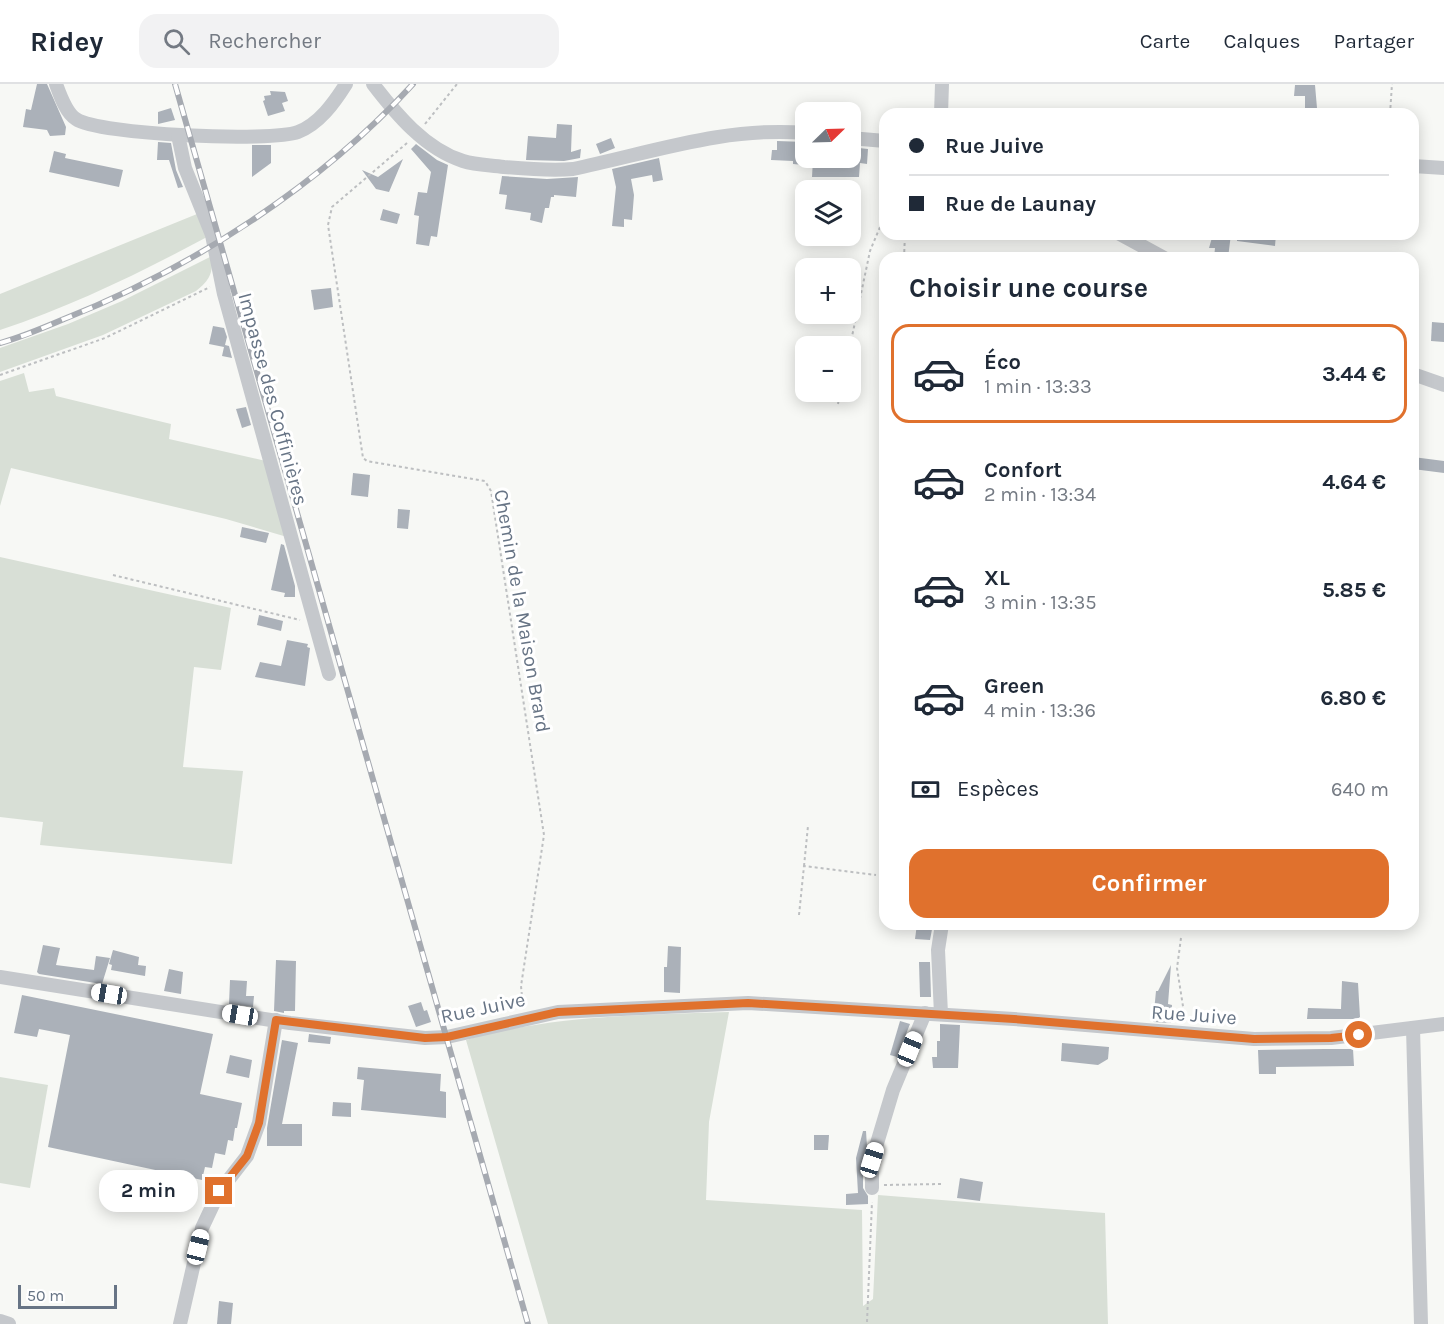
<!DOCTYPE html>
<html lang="fr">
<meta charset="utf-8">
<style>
:root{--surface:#fff;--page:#f2f2f3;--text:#1f2937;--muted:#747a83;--line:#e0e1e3;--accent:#e0712d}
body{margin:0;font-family:Karla,sans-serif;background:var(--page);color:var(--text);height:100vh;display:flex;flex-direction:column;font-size:22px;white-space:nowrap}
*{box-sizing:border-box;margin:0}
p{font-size:20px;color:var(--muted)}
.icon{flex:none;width:33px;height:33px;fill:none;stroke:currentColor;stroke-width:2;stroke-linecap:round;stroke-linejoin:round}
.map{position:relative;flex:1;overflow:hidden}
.drawer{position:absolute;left:879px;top:168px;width:540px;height:678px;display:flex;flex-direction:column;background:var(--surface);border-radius:18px;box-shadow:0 3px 15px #0003}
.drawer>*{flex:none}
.banner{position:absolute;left:879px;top:24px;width:540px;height:132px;border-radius:18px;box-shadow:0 3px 15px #0003;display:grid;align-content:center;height:132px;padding:0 30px;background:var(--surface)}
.needle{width:39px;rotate:67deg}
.fabs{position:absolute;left:795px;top:18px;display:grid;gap:12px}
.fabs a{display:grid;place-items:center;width:66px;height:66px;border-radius:12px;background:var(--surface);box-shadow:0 3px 15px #0003;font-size:30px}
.scale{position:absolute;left:18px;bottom:15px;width:99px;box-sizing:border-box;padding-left:6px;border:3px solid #677485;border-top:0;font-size:16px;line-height:21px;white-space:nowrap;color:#677485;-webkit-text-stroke:4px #fff;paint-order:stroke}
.end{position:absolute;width:27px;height:27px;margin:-14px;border:8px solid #e0712d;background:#fff;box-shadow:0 0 0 3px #fff}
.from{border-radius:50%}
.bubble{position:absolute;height:42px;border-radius:18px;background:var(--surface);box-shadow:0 3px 15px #0003;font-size:20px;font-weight:700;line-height:42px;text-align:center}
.car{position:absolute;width:18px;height:36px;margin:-18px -9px;border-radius:8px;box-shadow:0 0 4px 2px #0007;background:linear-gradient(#fff 24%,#345 0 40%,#fff 0 76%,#345 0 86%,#fff 0)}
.banner b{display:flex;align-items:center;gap:21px;height:57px;font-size:22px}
.banner b+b{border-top:2px solid var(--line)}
.banner i{width:15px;height:15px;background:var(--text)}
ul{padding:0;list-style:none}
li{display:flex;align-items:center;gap:18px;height:99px;margin:0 12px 9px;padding:0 18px;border:3px solid transparent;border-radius:18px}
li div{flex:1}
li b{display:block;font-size:22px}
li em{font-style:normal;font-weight:700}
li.active{border-color:var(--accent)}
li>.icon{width:54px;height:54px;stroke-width:1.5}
h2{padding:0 30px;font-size:27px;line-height:72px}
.pay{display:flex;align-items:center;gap:15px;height:66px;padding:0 30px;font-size:22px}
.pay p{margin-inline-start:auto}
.primary-button{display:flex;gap:12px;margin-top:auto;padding:12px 30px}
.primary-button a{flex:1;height:69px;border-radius:18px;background:var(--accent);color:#fff;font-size:24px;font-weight:700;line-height:69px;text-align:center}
header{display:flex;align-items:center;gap:36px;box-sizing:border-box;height:84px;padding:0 30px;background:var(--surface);border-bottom:2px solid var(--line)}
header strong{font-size:28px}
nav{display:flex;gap:33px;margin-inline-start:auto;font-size:21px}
.search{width:420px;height:54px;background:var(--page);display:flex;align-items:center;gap:15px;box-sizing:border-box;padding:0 21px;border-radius:18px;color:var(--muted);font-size:22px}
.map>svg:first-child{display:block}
.green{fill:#d8dfd6}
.building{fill:#abb1b9}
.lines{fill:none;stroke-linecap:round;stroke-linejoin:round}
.path{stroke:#bdbfc1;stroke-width:2;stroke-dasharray:3 3;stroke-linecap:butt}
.minor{stroke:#c5c8cc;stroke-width:14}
.rail-casing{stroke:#a6aab1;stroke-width:6}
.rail{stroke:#fff;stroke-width:4;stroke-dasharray:11;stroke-linecap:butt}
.route{stroke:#e0712d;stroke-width:8}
.labels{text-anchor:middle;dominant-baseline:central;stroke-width:6;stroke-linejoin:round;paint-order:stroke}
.street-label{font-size:20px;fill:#677485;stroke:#fff}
</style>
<header>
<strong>Ridey</strong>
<div class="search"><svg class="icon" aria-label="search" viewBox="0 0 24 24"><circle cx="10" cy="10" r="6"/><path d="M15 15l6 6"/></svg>Rechercher</div>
<nav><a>Carte</a><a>Calques</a><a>Partager</a></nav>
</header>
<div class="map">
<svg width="1444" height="1240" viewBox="0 0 1444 1240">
<rect width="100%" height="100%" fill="#f7f8f5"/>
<g class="green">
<path d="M197 130 207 153C140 189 72 222 0 246V210Z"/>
<path d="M212 172C213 189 210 196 196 207L103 251 0 288V264L68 240 122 217Z"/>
<path d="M24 289 29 308 54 304 56 312 171 340 169 355 266 377 287 453 226 435 11 384 0 422V297Z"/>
<path d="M0 473 231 524 221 586 194 583 183 683 243 687 232 780 40 761 43 738 0 733Z"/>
<path d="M729 928 709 1038 706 1116 862 1126 863 1222 873 1215 878 1111 1105 1129 1108 1240H548L466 956C553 931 640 931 729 928Z"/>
<path d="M0 993 48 1001 30 1104 0 1099Z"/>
</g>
<g class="building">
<path d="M37 0H47L66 43 65 51 50 52 47 46 23 43 26 25 31 26Z"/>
<path d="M1295 1H1315L1317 24H1305V12H1294Z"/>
<path d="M270 7 285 8 288 17 282 19 285 27 268 32 263 17 265 16 264 12 271 11Z"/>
<path d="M171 24 175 36 158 40V28Z"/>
<path d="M557 40 572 41 571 68 581 65 580 74 564 77 526 76 528 52 556 54Z"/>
<path d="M611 54 615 64 600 70 596 60Z"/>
<path d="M777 57 805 58 804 81 793 80V77L771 76 772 66H777Z"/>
<path d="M158 58 171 59 176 86 183 103 178 104 169 76H157Z"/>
<path d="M416 60 437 76 448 81 437 153 431 152 429 162 416 160 419 132 414 131 418 108 427 109 431 88 411 65Z"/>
<path d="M252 61H271V79L252 93Z"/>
<path d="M850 63 868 65 867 80 860 79 859 93H812L813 75 848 77Z"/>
<path d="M54 67 66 70 65 74 123 86 119 103 49 88Z"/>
<path d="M659 74 663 96 653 98 652 91 631 95 634 111 632 136 624 135V143L612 142 616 103 612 85Z"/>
<path d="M403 75 389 108 376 105 362 86 378 93Z"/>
<path d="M502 92 547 95 578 93 576 113 554 111V113H551L549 124H545L542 139 530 136 531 129 505 125 507 111 499 110Z"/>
<path d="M383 125 400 130 397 140 380 136Z"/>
<path d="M1213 150H1231L1228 174H1214L1215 164H1209Z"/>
<path d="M1237 150H1276L1275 162 1237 157Z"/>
<path d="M331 204 333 223 314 226 311 206Z"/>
<path d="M1432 238 1444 239V258L1431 257Z"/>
<path d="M213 242 224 244 227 253 225 261 229 262 232 274 222 272 224 263 209 260Z"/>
<path d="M246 323 251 341 242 344 236 325Z"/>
<path d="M1413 373 1444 377V389L1413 385Z"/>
<path d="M353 389 370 391 368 413 351 411Z"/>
<path d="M398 425 410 426 408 445 397 444Z"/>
<path d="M242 443 269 449 266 459 240 453Z"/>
<path d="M281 460 284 461 295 502V513H284L285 509 271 506Z"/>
<path d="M259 531 283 537 281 547 257 541Z"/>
<path d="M287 556 308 560 307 563 310 564 305 602 255 593 260 578 281 582Z"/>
<path d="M917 840H933L930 856 915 855Z"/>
<path d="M43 861 60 864 56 881 94 886 96 872 110 874 102 900 39 890 37 888Z"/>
<path d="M668 862 681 863 680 909 664 908V883H667Z"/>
<path d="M113 866 139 873 138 881 146 882 145 892 111 886 112 881 109 880Z"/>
<path d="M276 876 296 877 295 927H284V929L274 927Z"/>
<path d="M919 878H930L931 913H920Z"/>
<path d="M1171 881 1168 920 1172 921 1171 939 1153 938 1156 907H1158Z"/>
<path d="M169 885 183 888 181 910 164 907Z"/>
<path d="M230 896 247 897 246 912H254L253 923 229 920Z"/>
<path d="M1342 897 1358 899 1360 933 1357 935H1307L1308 924 1341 925Z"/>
<path d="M22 911 213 950 200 1010 242 1019 237 1044H235L233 1057 228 1056 225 1071 215 1069 212 1084 205 1083 202 1096 48 1063 70 951 39 945 37 953 14 949Z"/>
<path d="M421 918 424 927 427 926 431 938 416 943 408 922Z"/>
<path d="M900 937 910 940 897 973 890 971Z"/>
<path d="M940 940 960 941 958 984H933L932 973H937V957H940Z"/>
<path d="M309 950 331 953 330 960 308 958Z"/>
<path d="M282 956 298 959 282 1040H302V1062H267V1044Z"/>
<path d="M1062 959 1109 963 1108 975 1098 981 1061 977Z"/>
<path d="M1325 965H1353L1354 982 1276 983V990H1259L1258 966Z"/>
<path d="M230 971 252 976 249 994 226 989Z"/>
<path d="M358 983 441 990 440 1007 446 1008V1034L361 1026 364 996 357 995Z"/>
<path d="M333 1018 351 1019V1033L332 1032Z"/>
<path d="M863 1047H866L867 1063 863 1076V1104L868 1112V1120L846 1121V1110L858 1109 856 1074Z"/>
<path d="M814 1051H829L828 1066H814Z"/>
<path d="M960 1094 983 1098 980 1117 957 1114Z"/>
<path d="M219 1217 233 1219 231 1240H217Z"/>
</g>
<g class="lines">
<g class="path">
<path d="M1390 30 1392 0"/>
<path d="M425 40 457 0"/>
<path d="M407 59 332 123 328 141 363 374 367 377 485 397 491 407 544 751 521 902 523 924"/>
<path d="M904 174 905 150"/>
<path d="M850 262 870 167 885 131"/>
<path d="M0 291 105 254 210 203"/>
<path d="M838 320 840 308"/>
<path d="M113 491 300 536"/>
<path d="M804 782 808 742"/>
<path d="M799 831 804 782 876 791"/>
<path d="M1181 854 1177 884 1185 935"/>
<path d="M884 1101 941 1100"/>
<path d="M867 1238 872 1118"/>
</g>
<g class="minor">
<path d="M56 0C60 11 66 29 76 35 99 51 272 58 298 48 319 40 334 19 346 0"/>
<path d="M373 0C396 30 425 65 463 77 476 81 490 81 504 83 527 85 550 87 573 85 650 69 726 42 806 49"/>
<path d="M941 30 942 0"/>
<path d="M178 51 185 84 212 151 224 210 329 590"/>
<path d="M850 54 885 57"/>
<path d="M1413 82 1444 84"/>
<path d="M1120 150 1164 174"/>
<path d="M1413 290 1444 301"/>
<path d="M0 893 290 939 425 954 447 953 558 928 748 919 1014 935 1254 955 1331 954 1444 940"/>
<path d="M941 930 938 866 942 840"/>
<path d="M1413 944 1421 1240"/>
<path d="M872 1104V1076L893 1006 925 929"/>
<path d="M0 1237 9 1240"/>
<path d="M180 1240 202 1144 219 1108 247 1072 259 1039 276 936"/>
</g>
<defs>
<g id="rail">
<path d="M175 0 528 1240"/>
<path d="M0 259C22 253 43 244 64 235 191 185 321 101 413 0"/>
</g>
</defs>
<use href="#rail" class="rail-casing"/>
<use href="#rail" class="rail"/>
</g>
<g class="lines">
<path class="route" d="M219 1107 247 1072 259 1039 276 936 425 954 447 953 558 928 748 919 1014 935 1254 955 1331 954 1359 951"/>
</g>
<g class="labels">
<g class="street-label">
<text transform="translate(273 315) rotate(75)">Impasse des Coffinières</text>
<text transform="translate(522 527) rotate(80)">Chemin de la Maison Brard</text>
<text transform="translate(483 924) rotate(-12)">Rue Juive</text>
<text transform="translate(1194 931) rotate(4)">Rue Juive</text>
</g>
</g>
</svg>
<div class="fabs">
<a><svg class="needle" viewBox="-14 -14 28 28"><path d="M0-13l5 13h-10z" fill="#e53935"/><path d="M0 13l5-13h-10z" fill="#747a83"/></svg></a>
<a><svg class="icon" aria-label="layers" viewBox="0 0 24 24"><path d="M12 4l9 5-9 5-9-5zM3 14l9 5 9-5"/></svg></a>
<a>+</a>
<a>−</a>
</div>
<div class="scale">50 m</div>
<i class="end from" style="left:1359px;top:951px"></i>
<i class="end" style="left:219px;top:1107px"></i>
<div class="bubble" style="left:99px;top:1086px;width:99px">2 min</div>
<i class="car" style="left:109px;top:910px;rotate:279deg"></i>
<i class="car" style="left:240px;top:931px;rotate:279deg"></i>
<i class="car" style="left:910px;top:965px;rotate:22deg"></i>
<i class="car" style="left:872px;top:1076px;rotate:17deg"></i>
<i class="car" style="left:198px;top:1163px;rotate:14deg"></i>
<div class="banner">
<b><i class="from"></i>Rue Juive</b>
<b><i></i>Rue de Launay</b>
</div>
<section class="drawer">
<h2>Choisir une course</h2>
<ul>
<li class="active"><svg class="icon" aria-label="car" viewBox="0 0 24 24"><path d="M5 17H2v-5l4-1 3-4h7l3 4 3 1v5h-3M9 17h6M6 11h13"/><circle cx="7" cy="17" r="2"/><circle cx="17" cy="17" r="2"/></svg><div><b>Éco</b><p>1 min · 13:33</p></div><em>3.44 €</em></li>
<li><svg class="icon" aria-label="car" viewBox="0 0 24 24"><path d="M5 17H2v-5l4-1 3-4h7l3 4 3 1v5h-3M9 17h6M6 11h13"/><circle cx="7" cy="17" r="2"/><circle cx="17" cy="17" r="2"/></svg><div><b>Confort</b><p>2 min · 13:34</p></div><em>4.64 €</em></li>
<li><svg class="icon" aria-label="car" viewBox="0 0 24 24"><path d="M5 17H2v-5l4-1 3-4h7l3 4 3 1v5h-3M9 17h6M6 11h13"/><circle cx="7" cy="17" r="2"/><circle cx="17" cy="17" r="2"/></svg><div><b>XL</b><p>3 min · 13:35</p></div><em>5.85 €</em></li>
<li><svg class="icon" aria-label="car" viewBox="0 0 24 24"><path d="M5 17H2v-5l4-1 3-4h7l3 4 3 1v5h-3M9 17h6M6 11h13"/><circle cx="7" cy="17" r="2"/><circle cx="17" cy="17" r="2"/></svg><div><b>Green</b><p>4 min · 13:36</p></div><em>6.80 €</em></li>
</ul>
<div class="pay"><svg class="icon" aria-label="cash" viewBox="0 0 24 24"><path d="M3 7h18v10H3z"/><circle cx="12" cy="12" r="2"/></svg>Espèces<p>640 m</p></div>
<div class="primary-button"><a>Confirmer</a></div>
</section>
</div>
